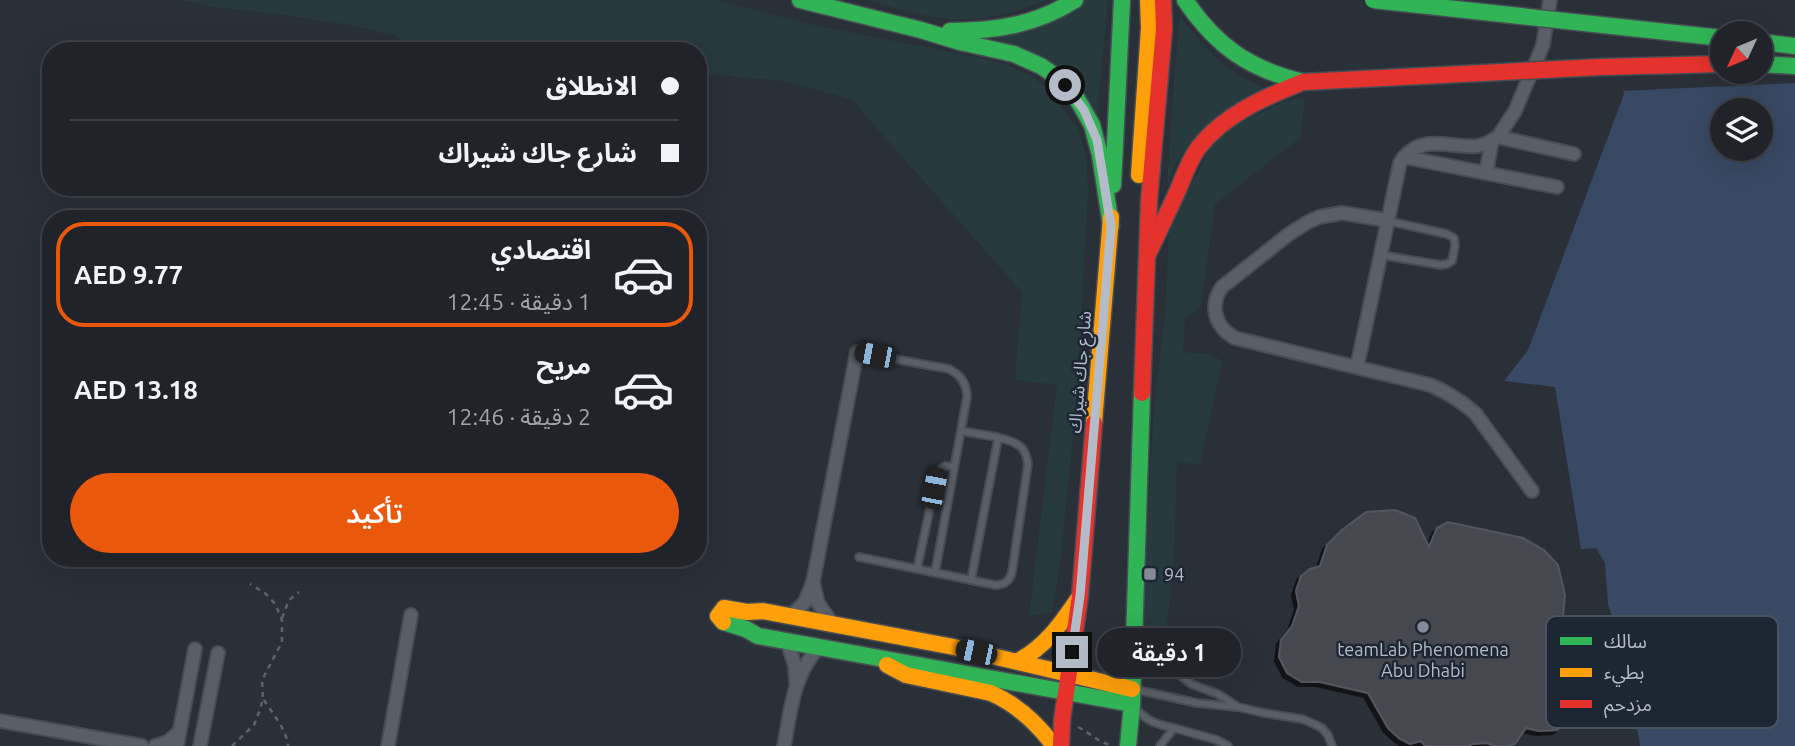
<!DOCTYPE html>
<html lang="ar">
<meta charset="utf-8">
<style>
:root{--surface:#20242a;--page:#282c32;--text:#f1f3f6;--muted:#a2a4a8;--line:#3d4147;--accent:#ea580c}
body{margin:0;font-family:Ubuntu,"Noto Sans Arabic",sans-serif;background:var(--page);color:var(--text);direction:rtl;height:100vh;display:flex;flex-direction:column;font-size:26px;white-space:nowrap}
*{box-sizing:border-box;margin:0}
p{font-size:23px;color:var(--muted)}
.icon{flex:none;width:38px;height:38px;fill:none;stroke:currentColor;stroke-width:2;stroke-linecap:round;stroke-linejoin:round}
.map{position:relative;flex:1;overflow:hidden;direction:ltr}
.sheet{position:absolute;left:42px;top:210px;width:665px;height:357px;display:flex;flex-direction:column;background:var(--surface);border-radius:28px;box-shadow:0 7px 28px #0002,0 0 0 2px var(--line);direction:rtl}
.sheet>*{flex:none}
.hud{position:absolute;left:42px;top:42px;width:665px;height:154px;border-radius:28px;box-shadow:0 7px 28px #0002,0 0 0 2px var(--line);direction:rtl;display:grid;align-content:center;height:154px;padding:0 28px;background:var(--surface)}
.needle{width:46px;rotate:226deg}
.buttons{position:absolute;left:1710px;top:21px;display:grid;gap:14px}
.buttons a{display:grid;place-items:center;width:63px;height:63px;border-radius:50%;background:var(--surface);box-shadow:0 7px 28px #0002,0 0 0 2px var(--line);font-size:35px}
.end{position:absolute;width:32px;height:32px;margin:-16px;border:9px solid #b4bcc9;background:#111;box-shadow:0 0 0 4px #111}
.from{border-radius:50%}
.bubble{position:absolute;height:49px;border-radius:24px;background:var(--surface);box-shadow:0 7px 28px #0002,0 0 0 2px var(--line);font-size:23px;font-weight:600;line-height:49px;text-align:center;direction:rtl}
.car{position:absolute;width:21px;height:42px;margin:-21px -10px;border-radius:9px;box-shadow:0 0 5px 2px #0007;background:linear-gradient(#222 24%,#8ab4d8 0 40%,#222 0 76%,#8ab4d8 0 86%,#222 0)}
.hud b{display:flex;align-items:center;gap:24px;height:66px;font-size:26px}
.hud b+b{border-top:2px solid var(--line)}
.hud i{width:18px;height:18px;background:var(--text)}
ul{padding:12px 0 0;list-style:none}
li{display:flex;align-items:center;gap:21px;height:105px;margin:0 14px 10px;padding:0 14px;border:4px solid transparent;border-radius:28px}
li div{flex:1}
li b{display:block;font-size:26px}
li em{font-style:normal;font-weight:600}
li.selected{border-color:var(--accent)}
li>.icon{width:63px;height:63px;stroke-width:1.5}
.button{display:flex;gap:14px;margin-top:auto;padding:14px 28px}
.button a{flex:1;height:80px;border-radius:42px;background:var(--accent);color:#fff;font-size:28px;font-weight:600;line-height:80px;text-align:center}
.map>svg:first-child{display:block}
.green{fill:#273a3e}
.water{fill:#384963;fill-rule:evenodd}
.pier{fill:#2a3038;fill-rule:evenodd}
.building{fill:#444950;stroke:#52575f;stroke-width:2;filter:url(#shadow)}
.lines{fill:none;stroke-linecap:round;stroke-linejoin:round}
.lane-casing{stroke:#484c53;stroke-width:10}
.street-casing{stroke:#484c53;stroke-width:16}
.fast-casing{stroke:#484c53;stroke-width:19}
.slow-casing{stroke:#484c53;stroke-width:19}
.jam-casing{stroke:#484c53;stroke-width:19}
.path{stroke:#5d636a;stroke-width:2.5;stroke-dasharray:5 5;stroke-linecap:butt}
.lane{stroke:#5a5e66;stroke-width:6}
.street{stroke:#5a5e66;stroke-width:12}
.fast{stroke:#30b455;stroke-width:16}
.slow{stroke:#ff9f0a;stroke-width:16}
.jam{stroke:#e5322d;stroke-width:16}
.fast-bridge-casing{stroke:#474c53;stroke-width:19;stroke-linecap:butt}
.jam-bridge-casing{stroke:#474c53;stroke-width:19;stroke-linecap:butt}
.fast-bridge{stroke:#30b455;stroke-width:16}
.jam-bridge{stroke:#e5322d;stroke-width:16}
.route{stroke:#b4bcc9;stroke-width:9}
.poi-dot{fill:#848b96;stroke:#1d2633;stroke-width:2.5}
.labels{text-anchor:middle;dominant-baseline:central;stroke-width:5;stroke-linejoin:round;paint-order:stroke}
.street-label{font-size:18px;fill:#b4bcc9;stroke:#1d2633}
.poi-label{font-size:18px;fill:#b4bcc9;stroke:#1d2633;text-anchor:start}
.key{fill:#1d2633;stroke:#4a5360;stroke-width:2}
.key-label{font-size:19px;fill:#b4bcc9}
</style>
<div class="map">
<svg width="1795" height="746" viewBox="0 0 1795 746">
<defs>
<filter id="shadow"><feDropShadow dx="-4" dy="4" stdDeviation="0" flood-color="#0009"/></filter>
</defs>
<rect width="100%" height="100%" fill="#2a3038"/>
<g class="green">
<path d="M180 0H715L814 25 981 58 1007 65 1030 75 1049 90 1077 127 1086 155 1088 191 1076 407 1059 573 1051 613 1029 616 1057 385 1015 380 1022 292 851 99 782 81 698 73V51H469L411 45 390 34 349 25 293 16 214 7Z"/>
<path d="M865 0H1047C1026 8 1005 15 983 18 943 24 903 10 865 0Z"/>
<path d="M1083 0H1108L1097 118 1071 92 989 41Z"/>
<path d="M1180 16C1207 53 1229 75 1272 91L1182 153 1174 167 1167 187 1173 93Z"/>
<path d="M1305 98 1300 138 1215 204 1201 306 1185 319 1183 352 1209 354 1222 361 1200 465 1177 462 1174 557 1166 634 1141 627 1154 409 1166 302 1169 227 1219 132 1282 102Z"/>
</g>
<path class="water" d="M1595 0H1795V746H1640L1636 721 1620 694 1617 671 1622 642 1608 605 1605 563 1596 548 1581 549 1555 387 1504 381 1528 350 1624 94ZM1722 33H1760V72H1722ZM1722 110H1760V149H1722Z"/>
<path class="pier" d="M1592 0H1795V83L1620 91ZM1722 33H1760V72H1722Z"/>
<path class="building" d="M1395 510 1415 518 1429 547 1437 528 1448 522 1523 538 1544 550 1558 565 1565 595 1563 616 1557 623 1582 638 1585 658 1579 675 1566 684 1575 702 1572 717 1557 730 1539 731 1526 728 1515 744 1508 746H1494L1487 743 1472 744 1469 746H1425L1421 741 1410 744 1400 739 1388 728 1368 693 1320 682H1302L1287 673 1279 657 1281 640 1292 626 1299 606 1296 591 1301 576 1310 569 1320 566 1327 545 1342 530 1366 512Z"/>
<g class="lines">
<defs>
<g id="lane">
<path d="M1381 255 1441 265 1447 264 1452 261 1455 246 1454 238 1447 234 1388 221"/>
<path d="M857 352 949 369C961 375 967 384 967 397L935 573"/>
<path d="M859 557 995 585C1004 585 1010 581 1012 572L1028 464C1027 458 1026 453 1022 448 1012 437 976 434 961 431"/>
<path d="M917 569 938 471 945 466 954 467"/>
<path d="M971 580 998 439"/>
<path d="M1138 641 1191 684 1218 694 1238 707 1264 713 1302 719 1314 724 1322 728 1328 735 1332 746"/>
<path d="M1133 689 1197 703 1236 707"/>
<path d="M1135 708C1148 722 1156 724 1174 728"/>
<path d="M1160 746 1174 728 1217 740 1228 746"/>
</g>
<g id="street">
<path d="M1498 137 1574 154"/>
<path d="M1404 157 1557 187"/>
<path d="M1486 173 1492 141"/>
<path d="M1386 220 1342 213 1319 217 1308 222 1289 234 1222 287C1209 306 1215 327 1235 338L1430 385C1447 392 1461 401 1475 413L1532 491"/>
<path d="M1357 367 1400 163C1419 132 1448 148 1477 146L1485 144 1498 137 1515 111 1543 45 1550 0"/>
<path d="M813 582 818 603 833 625"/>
<path d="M790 617 805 602 813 582 857 352"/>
<path d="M787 641 795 666 796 683"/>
<path d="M0 721 142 746"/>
<path d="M155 746 168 742 179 732"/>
<path d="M177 746 195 649"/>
<path d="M200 746 218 653"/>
<path d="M388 746 411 615"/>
<path d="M784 746C791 709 793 675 819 647"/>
</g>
<g id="fast">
<path d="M800 0 921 30 960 42 1014 54 1041 66 1054 75 1076 97 1092 125 1100 155 1111 226"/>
<path d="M1185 0C1216 46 1249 69 1303 82"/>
<path d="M950 31C995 31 1036 25 1075 0"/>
<path d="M1760 42 1795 46"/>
<path d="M1760 64 1795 66"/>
<path d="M1113 185 1122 0"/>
<path d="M723 622 746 629 758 636 1132 704"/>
<path d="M1128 746 1132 704 1142 393"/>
</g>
<g id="slow">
<path d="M1139 175 1149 28 1148 0"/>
<path d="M1094 423 1111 217"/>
<path d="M723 622 718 616 724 608 747 612 763 611 954 647 1132 689"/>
<path d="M1018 661C1045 647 1061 624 1078 599"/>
<path d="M887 665 906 675 991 693C1018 705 1037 723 1054 746"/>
</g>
<g id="jam">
<path d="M1148 254C1158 233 1168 212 1178 190 1184 176 1189 160 1199 147 1225 114 1265 97 1303 82"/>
<path d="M1142 393 1149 201 1164 29 1163 0"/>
<path d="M1061 746 1062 720 1080 596 1094 423"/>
</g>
</defs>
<use href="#lane" class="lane-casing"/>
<use href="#street" class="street-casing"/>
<use href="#fast" class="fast-casing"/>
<use href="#slow" class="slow-casing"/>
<use href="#jam" class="jam-casing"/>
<g class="path">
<path d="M282 618 289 600 299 592"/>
<path d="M1087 654 1118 659"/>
<path d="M264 700C272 713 287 730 288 746"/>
<path d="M1078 727C1090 733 1099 743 1112 745"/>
<path d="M232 746 254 725 260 710 263 698 262 680 282 642V620L275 604 266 594 250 584"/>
</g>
<use href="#lane" class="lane"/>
<use href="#street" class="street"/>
<use href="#fast" class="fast"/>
<use href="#slow" class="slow"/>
<use href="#jam" class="jam"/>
<defs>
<path id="fast-bridge" d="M1373 0 1722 38"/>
<path id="jam-bridge" d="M1303 82 1601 67 1722 64"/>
</defs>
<use href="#fast-bridge" class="fast-bridge-casing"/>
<use href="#jam-bridge" class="jam-bridge-casing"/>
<use href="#fast-bridge" class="fast-bridge"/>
<use href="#jam-bridge" class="jam-bridge"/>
</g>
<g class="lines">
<path class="route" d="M1065 85 1084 110 1097 140 1111 226 1080 596 1072 652"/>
</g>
<g class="poi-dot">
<rect x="1143" y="567" width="14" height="14" rx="3.5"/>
<circle cx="1423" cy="627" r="7"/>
</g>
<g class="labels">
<g class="street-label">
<text transform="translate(1079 372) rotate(-85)">شارع جاك شيراك</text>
</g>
<g class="poi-label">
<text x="1164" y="574">94</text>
<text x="1423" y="649" text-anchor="middle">teamLab Phenomena<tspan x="1423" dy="21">Abu Dhabi</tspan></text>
</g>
</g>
<rect x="1546" y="616" width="232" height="112" rx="10" class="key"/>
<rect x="1560" y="637" width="32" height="8" fill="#30b455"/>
<rect x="1560" y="668" width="32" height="9" fill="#ff9f0a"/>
<rect x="1560" y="700" width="32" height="8" fill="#e5322d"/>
<g class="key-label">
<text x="1604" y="648">سالك</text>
<text x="1604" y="679">بطيء</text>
<text x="1604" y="711">مزدحم</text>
</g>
</svg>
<div class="buttons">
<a><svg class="needle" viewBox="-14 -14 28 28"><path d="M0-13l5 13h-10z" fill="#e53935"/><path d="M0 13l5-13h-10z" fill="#a2a4a8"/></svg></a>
<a><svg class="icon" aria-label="layers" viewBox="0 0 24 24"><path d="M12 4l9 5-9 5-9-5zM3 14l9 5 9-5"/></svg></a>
</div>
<i class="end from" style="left:1065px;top:85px"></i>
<i class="end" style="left:1072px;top:652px"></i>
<div class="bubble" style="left:1097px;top:628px;width:144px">1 دقيقة</div>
<i class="car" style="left:875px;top:355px;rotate:281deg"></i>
<i class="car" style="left:934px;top:488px;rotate:11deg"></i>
<i class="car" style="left:976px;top:652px;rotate:282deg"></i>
<div class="hud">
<b><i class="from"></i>الانطلاق</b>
<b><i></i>شارع جاك شيراك</b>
</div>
<section class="sheet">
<ul>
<li class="selected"><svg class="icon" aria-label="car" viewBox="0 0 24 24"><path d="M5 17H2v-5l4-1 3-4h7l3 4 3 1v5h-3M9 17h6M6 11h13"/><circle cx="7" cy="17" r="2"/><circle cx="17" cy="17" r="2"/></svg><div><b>اقتصادي</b><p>1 دقيقة · 12:45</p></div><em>AED 9.77</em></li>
<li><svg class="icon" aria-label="car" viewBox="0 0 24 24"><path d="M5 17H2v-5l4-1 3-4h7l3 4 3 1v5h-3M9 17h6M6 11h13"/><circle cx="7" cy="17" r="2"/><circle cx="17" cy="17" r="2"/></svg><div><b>مريح</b><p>2 دقيقة · 12:46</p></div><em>AED 13.18</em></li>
</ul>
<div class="button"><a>تأكيد</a></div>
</section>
</div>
